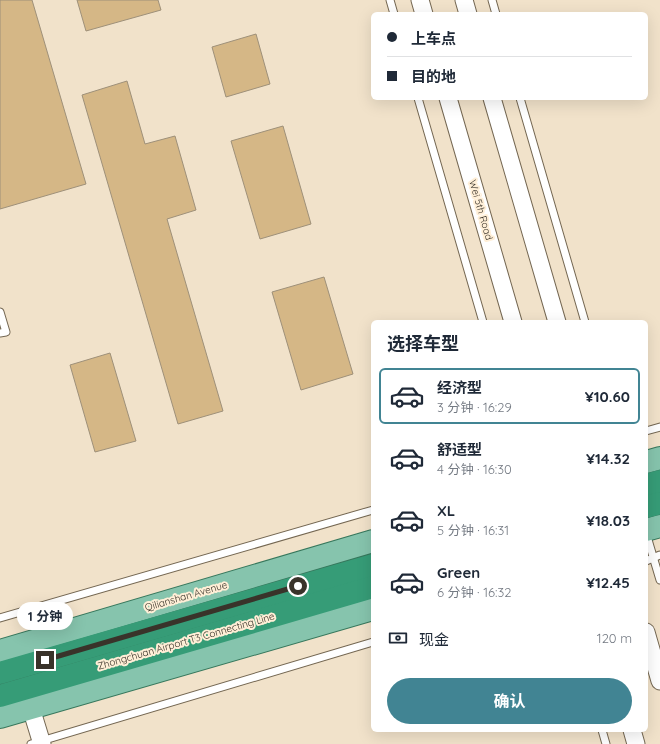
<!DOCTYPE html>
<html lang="zh">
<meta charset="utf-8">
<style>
:root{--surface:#fff;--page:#f6f6f7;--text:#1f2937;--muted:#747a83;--line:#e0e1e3;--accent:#418493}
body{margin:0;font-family:Quicksand,"Noto Sans SC",sans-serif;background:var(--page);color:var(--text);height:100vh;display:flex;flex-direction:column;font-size:15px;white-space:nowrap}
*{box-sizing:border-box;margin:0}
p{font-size:13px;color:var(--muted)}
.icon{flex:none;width:22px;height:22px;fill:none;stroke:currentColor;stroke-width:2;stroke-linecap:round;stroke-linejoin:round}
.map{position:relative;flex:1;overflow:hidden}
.details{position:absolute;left:371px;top:320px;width:277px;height:412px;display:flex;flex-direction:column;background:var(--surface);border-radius:6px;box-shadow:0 4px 16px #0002}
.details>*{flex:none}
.hud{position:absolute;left:371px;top:12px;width:277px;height:88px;border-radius:6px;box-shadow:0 4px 16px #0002;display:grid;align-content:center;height:88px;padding:0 16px;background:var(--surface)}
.end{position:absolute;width:18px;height:18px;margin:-9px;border:5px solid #39332a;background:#fff;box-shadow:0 0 0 2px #fff}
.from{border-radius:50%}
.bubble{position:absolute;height:28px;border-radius:14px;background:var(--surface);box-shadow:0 4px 16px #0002;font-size:13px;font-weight:700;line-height:28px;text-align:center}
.hud b{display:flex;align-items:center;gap:14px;height:38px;font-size:15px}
.hud b+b{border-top:1px solid var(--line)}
.hud i{width:10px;height:10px;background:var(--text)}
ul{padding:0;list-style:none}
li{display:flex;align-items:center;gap:12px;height:56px;margin:0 8px 6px;padding:0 8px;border:2px solid transparent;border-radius:6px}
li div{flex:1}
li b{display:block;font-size:15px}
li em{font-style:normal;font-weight:700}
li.current{border-color:var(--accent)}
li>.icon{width:36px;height:36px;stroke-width:1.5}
h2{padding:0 16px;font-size:18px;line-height:48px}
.pay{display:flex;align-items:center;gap:10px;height:44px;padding:0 16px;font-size:15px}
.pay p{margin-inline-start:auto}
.cta{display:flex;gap:8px;margin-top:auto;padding:8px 16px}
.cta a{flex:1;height:46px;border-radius:24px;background:var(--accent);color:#fff;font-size:16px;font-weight:700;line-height:46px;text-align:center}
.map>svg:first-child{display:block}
.building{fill:#d5b786;stroke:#9e9079}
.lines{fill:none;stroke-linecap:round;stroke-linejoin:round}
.service-casing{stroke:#746752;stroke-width:9}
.tertiary-casing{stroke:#746752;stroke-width:19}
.primary-casing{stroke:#37775c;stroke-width:24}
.motorway-casing{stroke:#37775c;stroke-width:24}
.service{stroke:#fff;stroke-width:7}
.tertiary{stroke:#fff;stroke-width:17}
.primary{stroke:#86c4ad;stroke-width:22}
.motorway{stroke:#369c77;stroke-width:22}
.route{stroke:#39332a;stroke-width:5}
.labels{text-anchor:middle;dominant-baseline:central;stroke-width:4;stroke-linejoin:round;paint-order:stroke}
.street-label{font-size:10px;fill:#39332a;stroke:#ffefd7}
</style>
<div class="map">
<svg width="660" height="744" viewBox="0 0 660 744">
<rect width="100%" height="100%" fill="#f1e2ca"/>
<g class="building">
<path d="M0 0H32L86 184 0 209Z"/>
<path d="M77 0H158L161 10 86 31Z"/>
<path d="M256 34 270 84 226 97 212 47Z"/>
<path d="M127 81 145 144 175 136 196 210 167 219 223 411 178 424 82 95Z"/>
<path d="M283 126 311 224 260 239 231 141Z"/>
<path d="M324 277 353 374 301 390 272 292Z"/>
<path d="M110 353 136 441 95 452 70 365Z"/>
</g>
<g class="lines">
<defs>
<g id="service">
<path d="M390 0 394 14"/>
<path d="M492 0 496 14"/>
<path d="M418 98 483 322"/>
<path d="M520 98 585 322"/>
<path d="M0 312 6 332 0 333"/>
<path d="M646 431 660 427"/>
<path d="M646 533 660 580"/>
<path d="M646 561 660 555"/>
<path d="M0 618 373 510"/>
<path d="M602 730 606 744"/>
<path d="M31 744 373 642"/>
</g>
<g id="tertiary">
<path d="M420 0 424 14"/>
<path d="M464 0 468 14"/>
<path d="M448 98 513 322"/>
<path d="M492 98 557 322"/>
<path d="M646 632 660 681"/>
<path d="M31 708 42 744"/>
<path d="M632 730 636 744"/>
</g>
<g id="primary">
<path d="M646 462 660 458"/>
<path d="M646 530 660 526"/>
<path d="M0 651 373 541"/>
<path d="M0 717 373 609"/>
</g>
<g id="motorway">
<path d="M646 485 660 481"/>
<path d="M646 507 660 503"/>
<path d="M0 673 373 565"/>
<path d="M0 696 373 587"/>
</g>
</defs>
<use href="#service" class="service-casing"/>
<use href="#tertiary" class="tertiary-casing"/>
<use href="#primary" class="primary-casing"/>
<use href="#motorway" class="motorway-casing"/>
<use href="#service" class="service"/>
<use href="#tertiary" class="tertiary"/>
<use href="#primary" class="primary"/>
<use href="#motorway" class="motorway"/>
</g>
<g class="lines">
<path class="route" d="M45 660 298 586"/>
</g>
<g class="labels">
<g class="street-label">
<text transform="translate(481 210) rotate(74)">Wei 5th Road</text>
<text transform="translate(186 596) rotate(-16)">Qilianshan Avenue</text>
<text transform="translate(186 641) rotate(-16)">Zhongchuan Airport T3 Connecting Line</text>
</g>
</g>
</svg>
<i class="end from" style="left:298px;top:586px"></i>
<i class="end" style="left:45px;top:660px"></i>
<div class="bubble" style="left:17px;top:602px;width:56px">1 分钟</div>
<div class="hud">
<b><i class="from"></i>上车点</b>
<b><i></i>目的地</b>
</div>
<section class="details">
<h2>选择车型</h2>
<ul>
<li class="current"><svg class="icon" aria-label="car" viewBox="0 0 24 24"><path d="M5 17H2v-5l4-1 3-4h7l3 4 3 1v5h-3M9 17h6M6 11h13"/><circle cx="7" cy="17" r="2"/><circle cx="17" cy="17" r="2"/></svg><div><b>经济型</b><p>3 分钟 · 16:29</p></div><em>¥10.60</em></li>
<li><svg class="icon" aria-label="car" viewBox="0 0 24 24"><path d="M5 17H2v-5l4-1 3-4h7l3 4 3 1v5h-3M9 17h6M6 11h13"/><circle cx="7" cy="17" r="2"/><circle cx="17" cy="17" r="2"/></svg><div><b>舒适型</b><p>4 分钟 · 16:30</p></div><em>¥14.32</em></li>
<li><svg class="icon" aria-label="car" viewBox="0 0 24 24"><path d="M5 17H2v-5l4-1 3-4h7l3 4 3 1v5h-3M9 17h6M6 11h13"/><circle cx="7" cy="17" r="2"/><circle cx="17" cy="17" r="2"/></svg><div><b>XL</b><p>5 分钟 · 16:31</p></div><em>¥18.03</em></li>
<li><svg class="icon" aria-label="car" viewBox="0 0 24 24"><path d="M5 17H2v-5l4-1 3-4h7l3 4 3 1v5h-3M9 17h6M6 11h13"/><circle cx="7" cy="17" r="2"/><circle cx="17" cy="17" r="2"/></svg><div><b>Green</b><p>6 分钟 · 16:32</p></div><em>¥12.45</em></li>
</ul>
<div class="pay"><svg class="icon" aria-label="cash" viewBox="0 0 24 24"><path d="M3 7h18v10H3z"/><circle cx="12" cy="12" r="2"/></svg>现金<p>120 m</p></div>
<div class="cta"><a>确认</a></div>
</section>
</div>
